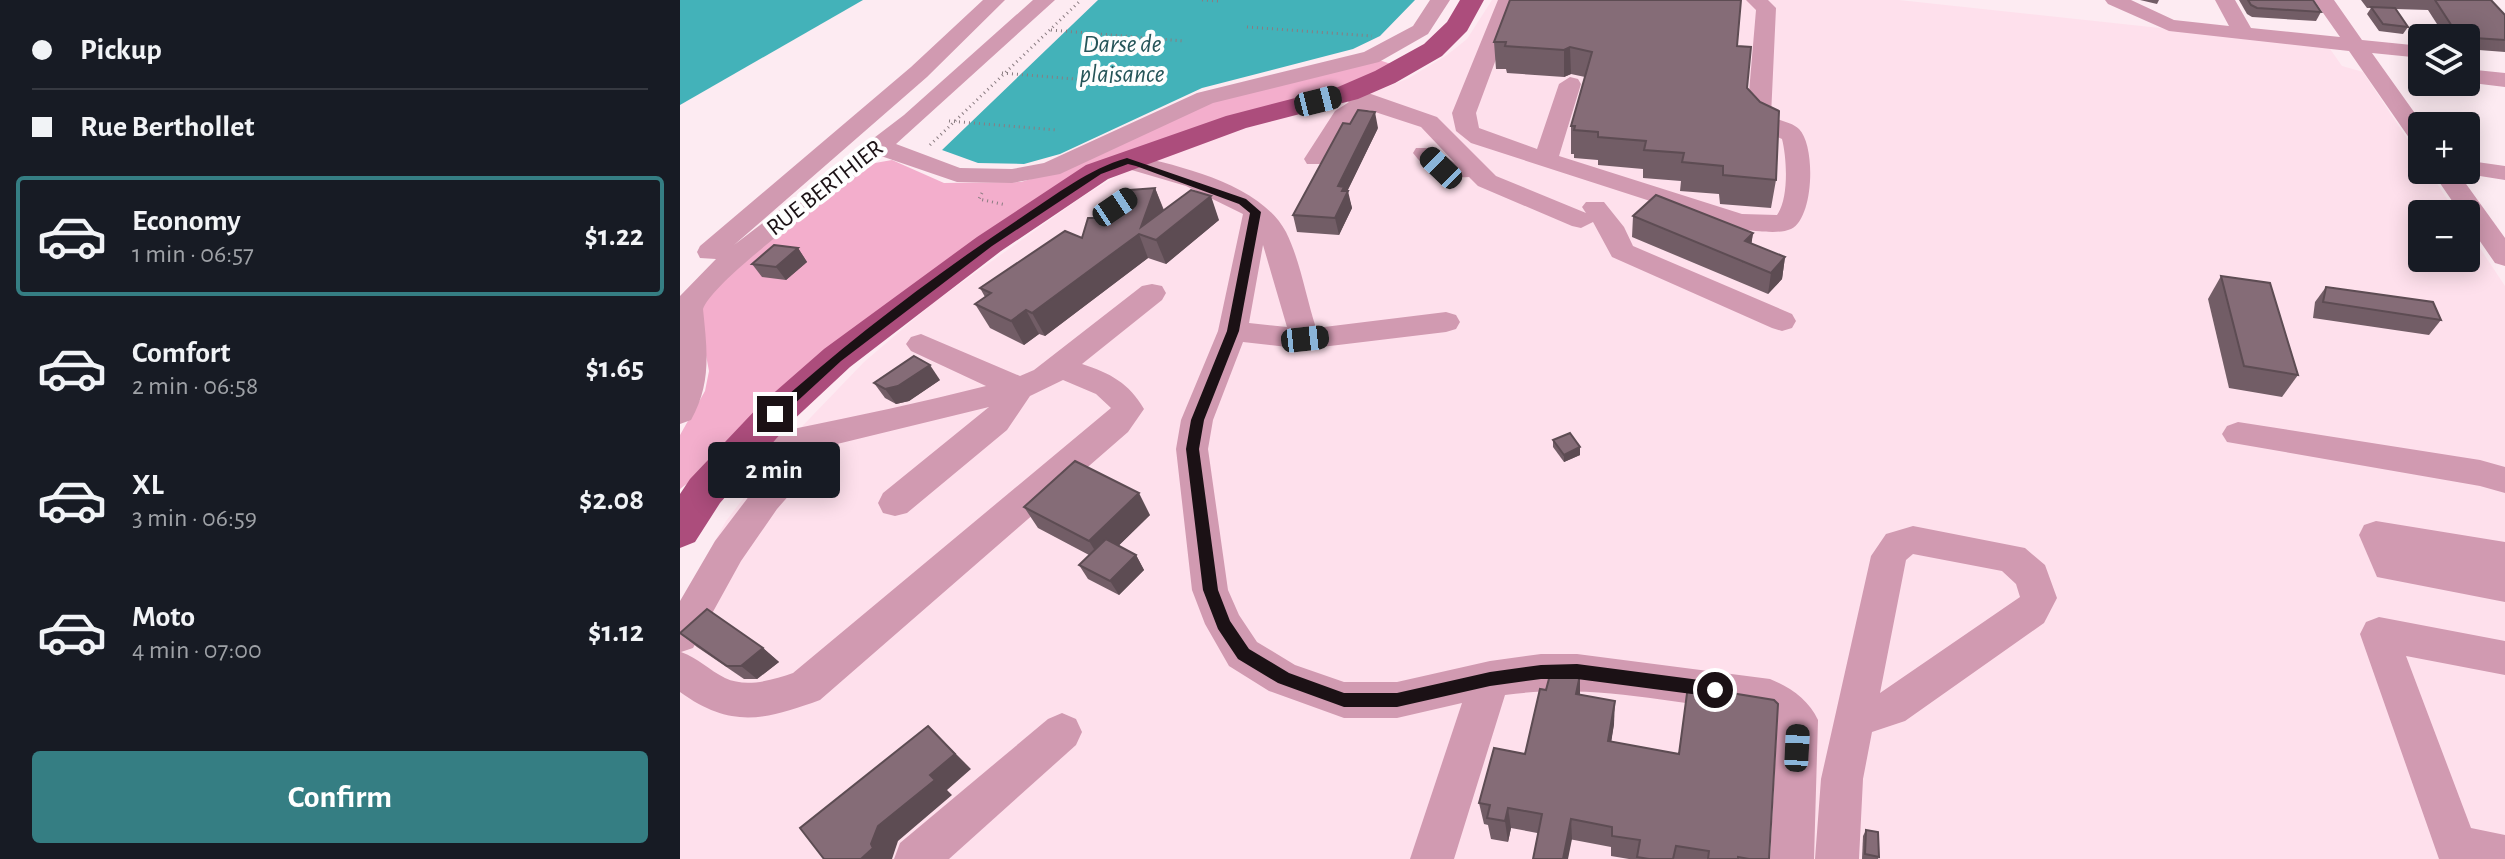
<!DOCTYPE html>
<meta charset="utf-8">
<style>
:root{--surface:#171b24;--page:#20242c;--text:#f1f3f6;--muted:#9ea1a6;--line:#363941;--accent:#357e83}
body{margin:0;font-family:"Alegreya Sans",sans-serif;background:var(--page);color:var(--text);height:100vh;display:flex;flex-direction:column;font-size:30px;white-space:nowrap}
*{box-sizing:border-box;margin:0}
p{font-size:26px;color:var(--muted)}
.icon{flex:none;width:44px;height:44px;fill:none;stroke:currentColor;stroke-width:2;stroke-linecap:round;stroke-linejoin:round}
.map{position:relative;flex:1;overflow:hidden}
.details{display:flex;flex-direction:column;background:var(--surface);width:680px}
.details>*{flex:none}
.guide{display:grid;align-content:center;height:176px;padding:0 32px;background:var(--surface)}
.fabs{position:absolute;left:1728px;top:24px;display:grid;gap:16px}
.fabs a{display:grid;place-items:center;width:72px;height:72px;border-radius:8px;background:var(--surface);box-shadow:0 4px 20px #0003;font-size:40px}
.end{position:absolute;width:36px;height:36px;margin:-18px;border:10px solid #1b1115;background:#fff;box-shadow:0 0 0 4px #fff}
.from{border-radius:50%}
.bubble{position:absolute;height:56px;border-radius:8px;background:var(--surface);box-shadow:0 4px 20px #0003;font-size:26px;font-weight:600;line-height:56px;text-align:center}
.car{position:absolute;width:24px;height:48px;margin:-24px -12px;border-radius:10px;box-shadow:0 0 6px 2px #0007;background:linear-gradient(#222 24%,#8ab4d8 0 40%,#222 0 76%,#8ab4d8 0 86%,#222 0)}
.guide b{display:flex;align-items:center;gap:28px;height:76px;font-size:30px}
.guide b+b{border-top:2px solid var(--line)}
.guide i{width:20px;height:20px;background:var(--text)}
ul{padding:0;list-style:none}
li{display:flex;align-items:center;gap:24px;height:120px;margin:0 16px 12px;padding:0 16px;border:4px solid transparent;border-radius:8px}
li div{flex:1}
li b{display:block;font-size:30px}
li em{font-style:normal;font-weight:600}
li.selected{border-color:var(--accent)}
li>.icon{width:72px;height:72px;stroke-width:1.5}
.button{display:flex;gap:16px;margin-top:auto;padding:16px 32px}
.button a{flex:1;height:92px;border-radius:8px;background:var(--accent);color:#fff;font-size:32px;font-weight:600;line-height:92px;text-align:center}
main{display:flex;flex:1;min-height:0}
.map>svg:first-child{display:block}
.built{fill:#fee0ec}
.green{fill:#f3aecc}
.water{fill:#43b2b9}
.lines{fill:none;stroke-linecap:round;stroke-linejoin:round}
.path{stroke:#8a7c81;stroke-width:3;stroke-dasharray:1 4;stroke-linecap:butt}
.minor{fill:#d19ab1;fill-rule:evenodd}
.major{fill:#ac4d7c;fill-rule:evenodd}
.wall{fill:#725d66}
.shaded-wall{fill:#5d4c53}
.building{fill:#856c77;stroke:#5d4c53;stroke-width:2}
.route{fill:#1b1115}
.labels{text-anchor:middle;dominant-baseline:central;stroke-width:8;stroke-linejoin:round;paint-order:stroke}
.far-street-label{font-size:24px;fill:#1b1115;stroke:#fefefe}
.far-water-label{font-size:26px;font-style:italic;fill:#265559;stroke:#fefefe}
</style>
<main>
<section class="details">
<div class="guide">
<b><i class="from"></i>Pickup</b>
<b><i></i>Rue Berthollet</b>
</div>
<ul>
<li class="selected"><svg class="icon" aria-label="car" viewBox="0 0 24 24"><path d="M5 17H2v-5l4-1 3-4h7l3 4 3 1v5h-3M9 17h6M6 11h13"/><circle cx="7" cy="17" r="2"/><circle cx="17" cy="17" r="2"/></svg><div><b>Economy</b><p>1 min · 06:57</p></div><em>$1.22</em></li>
<li><svg class="icon" aria-label="car" viewBox="0 0 24 24"><path d="M5 17H2v-5l4-1 3-4h7l3 4 3 1v5h-3M9 17h6M6 11h13"/><circle cx="7" cy="17" r="2"/><circle cx="17" cy="17" r="2"/></svg><div><b>Comfort</b><p>2 min · 06:58</p></div><em>$1.65</em></li>
<li><svg class="icon" aria-label="car" viewBox="0 0 24 24"><path d="M5 17H2v-5l4-1 3-4h7l3 4 3 1v5h-3M9 17h6M6 11h13"/><circle cx="7" cy="17" r="2"/><circle cx="17" cy="17" r="2"/></svg><div><b>XL</b><p>3 min · 06:59</p></div><em>$2.08</em></li>
<li><svg class="icon" aria-label="car" viewBox="0 0 24 24"><path d="M5 17H2v-5l4-1 3-4h7l3 4 3 1v5h-3M9 17h6M6 11h13"/><circle cx="7" cy="17" r="2"/><circle cx="17" cy="17" r="2"/></svg><div><b>Moto</b><p>4 min · 07:00</p></div><em>$1.12</em></li>
</ul>
<div class="button"><a>Confirm</a></div>
</section>
<div class="map">
<svg width="1825" height="859" viewBox="0 0 1825 859">
<rect width="100%" height="100%" fill="#fdebf2"/>
<path class="built" d="M812 0H1219L1648 46 1662 66 1683 72 1742 161V170H1748L1777 214H1742V258H1786V227L1825 286V859H0V604L46 521 106 443 184 362 253 303 402 197 437 176 518 142 567 126 697 91 729 78 767 55 787 39Z"/>
<path class="green" d="M696 59 714 65 669 84 551 118 421 164 0 489V435L25 391 29 371 21 329 22 302 55 264 195 163 212 160 264 183 341 182 387 168 528 102Z"/>
<g class="water">
<path d="M0 0H183L0 105Z"/>
<path d="M418 0H735L700 36 673 49 522 88 380 154 344 164 298 163 262 150Z"/>
</g>
<g class="lines">
<g class="path">
<path d="M522 0 538 1"/>
<path d="M567 27 692 36"/>
<path d="M371 30 504 41"/>
<path d="M322 73 468 85"/>
<path d="M269 121 377 130"/>
<path d="M250 145 401 0"/>
<path d="M302 193 299 199 326 205"/>
</g>
<g class="minor">
<path d="M303 0H325L247 77 54 245 224 115 353 0H375L216 144 280 168 332 169 364 163 517 93 684 52 733 26 750 0H770L748 34 699 62 533 103 380 174 332 183 277 182 201 156C168 182 34 278 23 309 27 349 32 383 11 420L0 424V296L36 259 20 258 17 252 20 246 231 67Z"/>
<path d="M818 0H838L796 113 799 128 857 149 879 84 890 77 898 79 901 84 879 156 1062 214 1097 215C1109 198 1107 159 1102 139L1078 128 1067 116 1076 10 1066 0H1088L1096 8 1091 116C1099 121 1112 122 1119 129 1136 146 1134 218 1111 229 1097 235 1075 230 1060 230L791 143 776 131 772 113Z"/>
<path d="M1425 0H1451L1494 20 1549 26 1535 0H1555L1571 28 1660 37 1634 0H1654L1682 40 1742 46V58L1692 53 1744 126 1742 147 1734 145 1669 51 1489 31 1428 4Z"/>
<path d="M1786 69 1825 73V87L1784 82Z"/>
<path d="M668 86 757 117 816 176 906 213 902 207 906 202H924L944 227 953 246 1112 314 1116 321 1112 328 1102 331 1092 328 932 257 913 222 901 228 892 226 798 186 789 177C767 179 747 172 733 153L736 148H754L775 163 741 127 689 110 672 121 645 164H627L624 159 655 111 669 102 657 93Z"/>
<path d="M447 154C496 165 580 183 606 232 620 260 626 297 636 328L766 312 776 315 780 322 776 329 766 332 625 349 563 342 533 420 528 449 548 590 559 615 577 642 615 665 664 682H717L810 661 861 654H897L1090 679C1110 687 1129 700 1138 720L1134 859H1090L1097 728 1081 714C996 703 910 683 825 695L774 859H730L782 703 717 718H664L589 691 549 666 525 624 512 590 496 449 501 420 538 331 563 214 506 186 438 166 435 161 438 156ZM583 245 607 327 569 323Z"/>
<path d="M1790 161 1825 166V180L1781 173 1779 170H1786V162Z"/>
<path d="M1751 170H1776L1825 238V266L1815 263 1786 221V214H1781Z"/>
<path d="M472 284 482 286 486 293 482 300 402 364C430 373 449 383 464 409L448 432 140 700C85 720 51 729 0 692V601L35 541 73 491 105 455H69L58 452 53 443 58 434C76 429 94 433 113 429 177 416 242 402 306 386L231 351 226 344 231 337 241 334 340 376 354 370 462 286ZM383 380 416 394 431 408 113 673C93 680 66 688 45 678 29 670 18 658 1 652L13 648 61 561 97 509 153 445 309 407 203 493 198 503 203 513 215 516 227 513 327 430 350 396Z"/>
<path d="M1558 422 1800 460 1825 467V493L1800 486 1547 442 1542 434 1547 426Z"/>
<path d="M1696 521 1825 542V602L1697 577 1679 535 1684 525Z"/>
<path d="M1233 526 1345 548 1365 565 1377 598 1364 623 1225 721 1192 732 1183 779 1179 859H1135L1141 779 1191 556 1206 534ZM1233 554 1322 571 1336 584 1340 597 1200 693 1226 560Z"/>
<path d="M1699 617 1825 641V675L1726 656 1791 828 1825 835V859H1759L1680 634 1686 622Z"/>
<path d="M382 713 396 719 402 732 396 745 269 859H214L220 843 368 719Z"/>
</g>
<path class="major" d="M780 0H804L787 31 762 56 715 83 678 99 566 128 428 179 321 251 170 367 109 424 40 503 15 542 0 548V494L10 479 81 404 144 349 297 237 406 165 546 116 658 87 695 71 744 44 767 22Z"/>
</g>
<g class="wall">
<path d="M1460 0H1479L1477 4Z"/>
<path d="M1559 0H1633L1641 12 1636 21 1572 17 1567 14Z"/>
<path d="M1681 0H1811L1825 15V52L1786 49V38H1766L1748 10 1715 9 1728 27 1723 34 1699 31 1687 14 1691 8H1687Z"/>
<path d="M814 42 1057 46 1067 88 1096 180 1091 208 1040 204 1039 194 1000 191 1001 181 963 178V169L918 165V160L894 158V154H891V126L905 77 891 74 884 77 827 73 826 69H816Z"/>
<path d="M698 128 667 191 672 208 659 235 617 232 613 215Z"/>
<path d="M475 188 484 210 539 220 486 264 468 258 365 336 359 334 344 345 310 328 295 304 305 297 300 288 402 238 417 218 427 211 438 203Z"/>
<path d="M953 216 1073 233 1071 244 1105 257 1102 279 1088 294 952 237Z"/>
<path d="M118 248 127 262 106 280 82 277 72 264Z"/>
<path d="M1541 276 1618 375 1602 397 1549 388 1528 299Z"/>
<path d="M1646 287 1761 320 1749 335 1633 318 1635 302Z"/>
<path d="M260 380 229 401 216 404 205 398 194 383Z"/>
<path d="M873 440 900 455 884 462 873 447Z"/>
<path d="M344 507 470 515 438 546 456 555 464 570 439 595 408 579 399 565 409 555 358 528Z"/>
<path d="M0 633 83 648 99 662 77 679H64L17 647Z"/>
<path d="M900 695 934 724 931 741 1089 859H949L931 856V847L831 828 828 842 811 839 808 825 804 824 799 803Z"/>
<path d="M1186 830 1199 857 1198 859H1182L1183 836Z"/>
</g>
<g class="shaded-wall">
<path d="M890 47 891 74 884 77V50Z"/>
<path d="M695 112 698 128 666 194 668 191 672 208 659 235 655 218 658 186Z"/>
<path d="M475 188 484 212 461 227Z"/>
<path d="M531 196 539 220 486 264 476 240Z"/>
<path d="M1073 233 1070 254 1062 263 1065 241Z"/>
<path d="M459 234 468 258 365 336 352 313Z"/>
<path d="M118 248 127 262 106 280 96 267Z"/>
<path d="M1105 257 1102 279 1088 294 1091 273Z"/>
<path d="M346 310 359 334 344 345 331 321Z"/>
<path d="M250 365 260 380 229 401 216 404 205 389Z"/>
<path d="M900 447V455L884 462V455Z"/>
<path d="M459 493 470 515 422 562 409 541Z"/>
<path d="M456 555 464 570 439 595 430 581Z"/>
<path d="M83 648 99 662 77 679 61 666Z"/>
<path d="M900 675V699L896 694Z"/>
<path d="M935 701 934 724 928 763V741Z"/>
<path d="M248 726 291 769 267 790 272 795 218 841 212 859H181L198 826 250 775Z"/>
<path d="M828 808 831 828 828 842 825 821Z"/>
<path d="M891 819 892 839 888 859H883Z"/>
</g>
<g class="building">
<path d="M830 0H1061L1057 46 1071 47 1067 88 1080 102 1099 111 1096 180 1043 175V166L1002 162 1004 153 964 150 966 141 918 137V132L894 130 895 126H891L912 52 890 47 884 50 825 46 826 42H814Z"/>
<path d="M1568 0H1633L1641 12 1577 8 1571 5Z"/>
<path d="M1755 0H1811L1825 15V40L1779 37Z"/>
<path d="M1691 7 1715 8 1728 27 1703 24Z"/>
<path d="M678 110 695 112 658 186 664 187 662 191H668L655 218 613 215 663 123 670 124Z"/>
<path d="M475 188 461 227 511 190 531 196 476 240 459 234 352 313 346 310 331 321 295 304 311 293 300 288 385 231 402 238 408 218H417L419 211H427L429 204 438 203 440 197 448 196 450 190Z"/>
<path d="M976 195 1073 233 1065 241 1105 257 1091 273 953 216Z"/>
<path d="M94 245 118 248 96 267 72 264Z"/>
<path d="M1541 276 1590 283 1618 375 1564 366Z"/>
<path d="M1646 287 1753 302 1761 320 1643 302Z"/>
<path d="M234 356 250 365 218 386 205 389 194 383Z"/>
<path d="M890 433 900 447 884 455 873 440Z"/>
<path d="M395 461 459 493 409 541 344 507Z"/>
<path d="M426 539 456 555 430 581 399 565Z"/>
<path d="M27 609 83 648 61 666H47L0 633Z"/>
<path d="M871 671 900 675 896 694 935 701 928 741 999 754 1008 686 1094 700 1098 704 1089 859H1069L1058 857V859H1028L1029 851 996 846 993 859H969L957 857 960 840 932 836V827L891 819 883 859H853L862 814 828 808 825 821 807 818 810 805 799 803 814 748 845 754 860 689 866 690Z"/>
<path d="M248 726 275 754 250 775 255 780 198 826 191 844 193 848 181 859H144L120 828Z"/>
<path d="M1186 830 1198 832 1199 857 1185 854Z"/>
</g>
<path class="route" d="M447 158 566 199 581 212 559 331 524 420 519 449 538 590 550 621 569 649 609 673 664 693H717L810 672 861 665 897 664 1035 682 1043 690 1040 695 1035 697 897 679H861L810 686 717 707H664L598 683 558 659 538 629 523 590 506 449 511 420 547 331 570 213 559 204 456 166 448 164 421 174 312 246 161 361 99 418H90V411C169 340 253 276 342 217 376 195 408 169 447 158Z"/>
<g class="labels">
<g class="far-street-label">
<text transform="translate(145 188) rotate(-38)">RUE BERTHIER</text>
</g>
<g class="far-water-label">
<text x="442" y="44">Darse de<tspan x="442" dy="30">plaisance</tspan></text>
</g>
</g>
</svg>
<div class="fabs">
<a><svg class="icon" aria-label="layers" viewBox="0 0 24 24"><path d="M12 4l9 5-9 5-9-5zM3 14l9 5 9-5"/></svg></a>
<a>+</a>
<a>−</a>
</div>
<i class="end from" style="left:1035px;top:690px"></i>
<i class="end" style="left:95px;top:414px"></i>
<div class="bubble" style="left:28px;top:442px;width:132px">2 min</div>
<i class="car" style="left:638px;top:101px;rotate:76deg"></i>
<i class="car" style="left:761px;top:168px;rotate:314deg"></i>
<i class="car" style="left:435px;top:207px;rotate:56deg"></i>
<i class="car" style="left:625px;top:339px;rotate:84deg"></i>
<i class="car" style="left:1117px;top:748px;rotate:3deg"></i>
</div>
</main>
